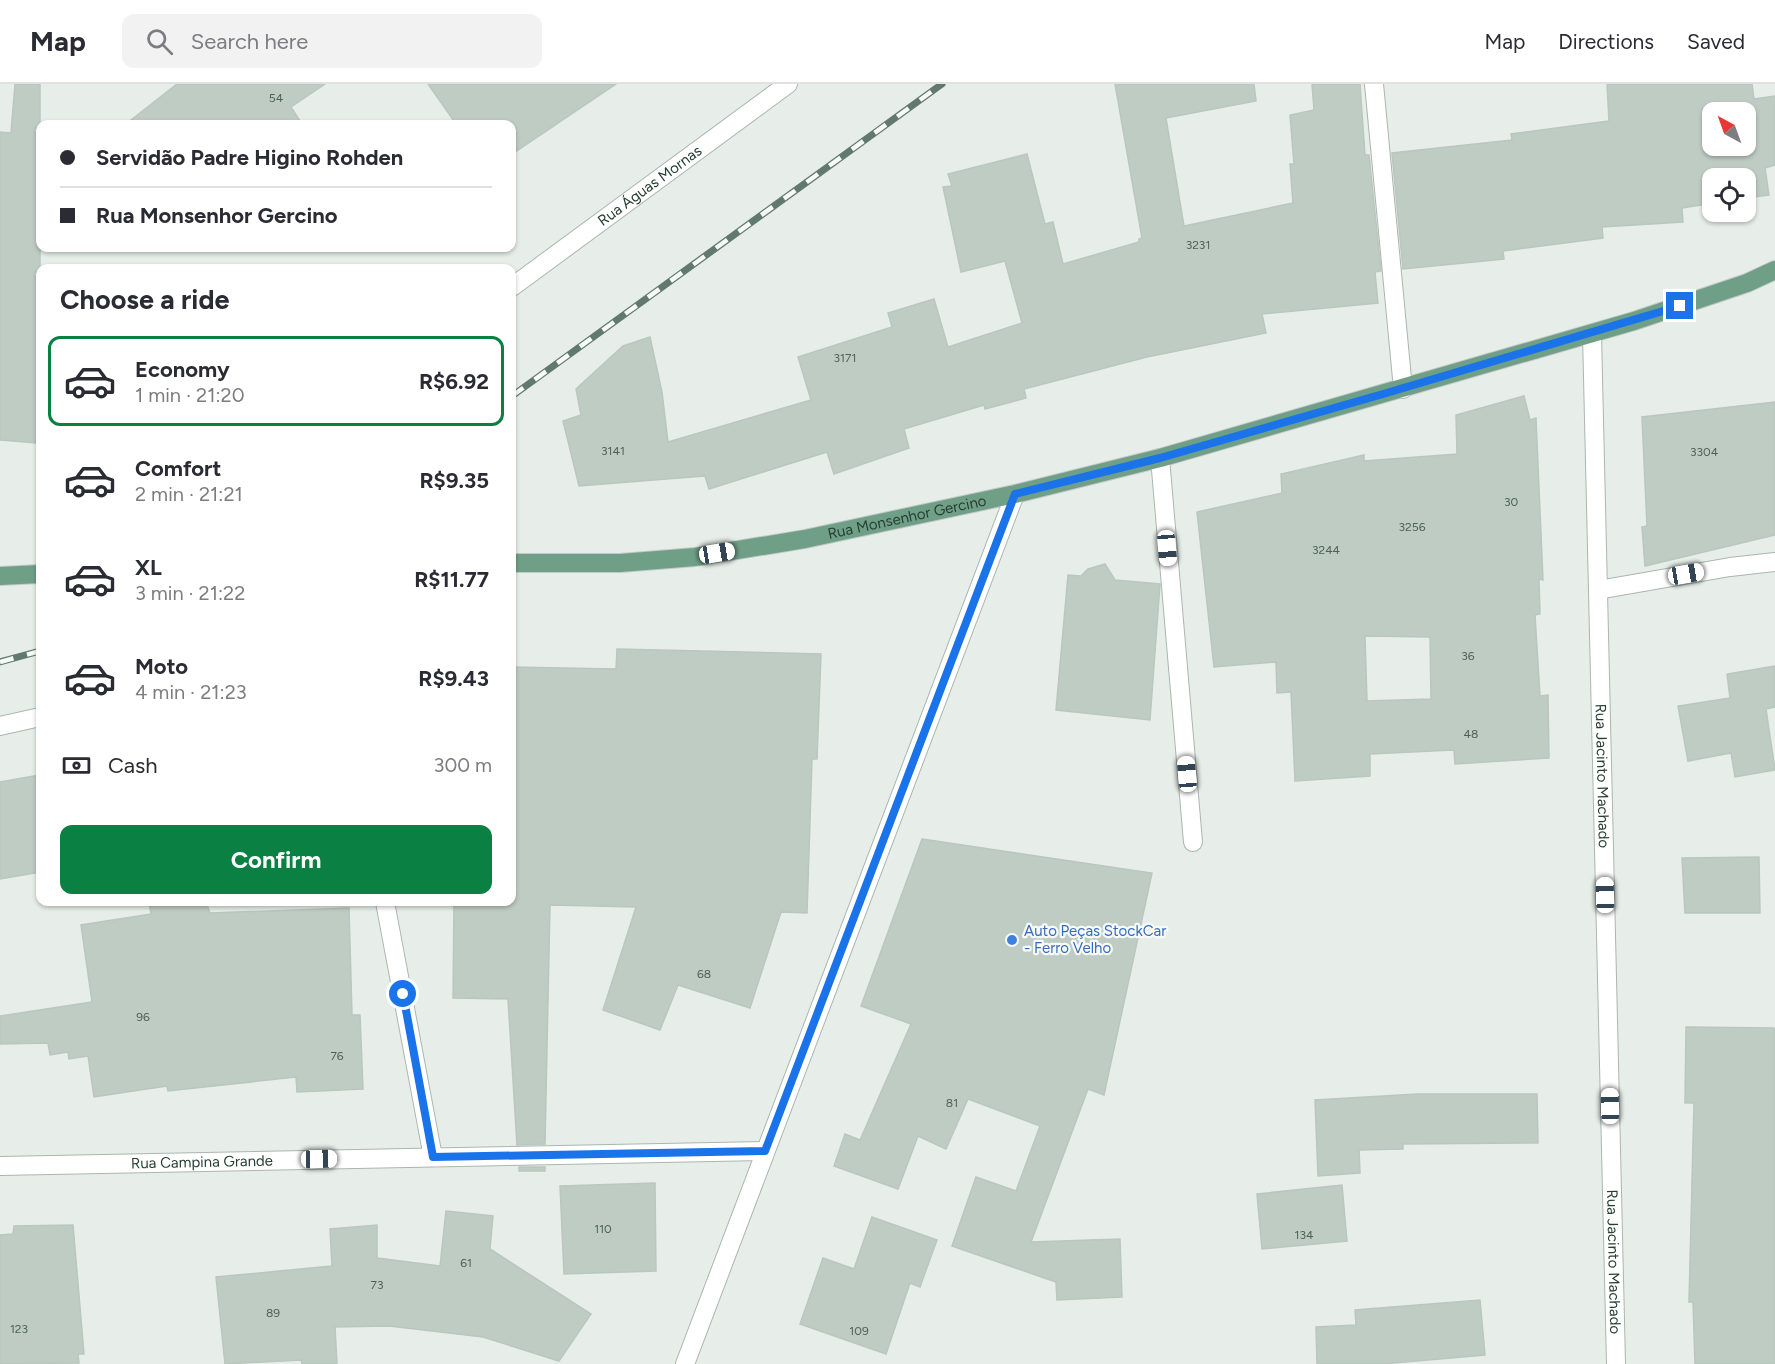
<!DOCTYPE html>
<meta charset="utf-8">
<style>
:root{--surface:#fff;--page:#f2f2f3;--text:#2b2b33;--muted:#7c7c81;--line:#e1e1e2;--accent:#0b8043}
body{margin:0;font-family:Figtree,sans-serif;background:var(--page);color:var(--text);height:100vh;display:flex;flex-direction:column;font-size:22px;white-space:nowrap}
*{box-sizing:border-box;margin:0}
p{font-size:20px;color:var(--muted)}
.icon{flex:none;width:33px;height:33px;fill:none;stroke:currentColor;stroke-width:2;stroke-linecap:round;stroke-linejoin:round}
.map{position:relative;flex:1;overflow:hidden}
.sheet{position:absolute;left:36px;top:180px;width:480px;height:642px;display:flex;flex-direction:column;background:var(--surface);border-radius:12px;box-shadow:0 2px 4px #0004}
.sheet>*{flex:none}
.banner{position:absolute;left:36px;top:36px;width:480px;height:132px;border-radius:12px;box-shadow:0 2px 4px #0004;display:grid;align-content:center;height:132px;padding:0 24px;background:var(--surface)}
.needle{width:39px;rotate:319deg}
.buttons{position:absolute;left:1702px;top:18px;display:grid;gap:12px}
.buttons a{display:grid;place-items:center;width:54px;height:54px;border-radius:12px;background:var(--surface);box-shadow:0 2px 4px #0004;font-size:30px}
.end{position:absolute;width:27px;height:27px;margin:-14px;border:8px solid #1a73e8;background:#fff;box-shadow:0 0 0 3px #fff}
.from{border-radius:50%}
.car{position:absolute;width:18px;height:36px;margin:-18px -9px;border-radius:8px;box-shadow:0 0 4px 2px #0007;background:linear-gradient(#fff 24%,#345 0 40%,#fff 0 76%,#345 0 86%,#fff 0)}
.banner b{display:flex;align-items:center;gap:21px;height:57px;font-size:22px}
.banner b+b{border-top:2px solid var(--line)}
.banner i{width:15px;height:15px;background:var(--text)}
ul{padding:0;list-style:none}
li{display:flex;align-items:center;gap:18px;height:90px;margin:0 12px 9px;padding:0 12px;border:3px solid transparent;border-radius:12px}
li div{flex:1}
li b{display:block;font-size:22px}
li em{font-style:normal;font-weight:700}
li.active{border-color:var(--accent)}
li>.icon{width:54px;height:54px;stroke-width:1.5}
h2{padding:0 24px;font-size:27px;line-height:72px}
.pay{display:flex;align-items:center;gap:15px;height:66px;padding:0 24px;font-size:22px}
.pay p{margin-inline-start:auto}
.action{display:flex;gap:12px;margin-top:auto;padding:12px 24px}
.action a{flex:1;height:69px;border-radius:12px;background:var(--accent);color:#fff;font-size:24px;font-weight:700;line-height:69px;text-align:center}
header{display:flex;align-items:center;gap:36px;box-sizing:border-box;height:84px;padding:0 30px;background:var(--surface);border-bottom:2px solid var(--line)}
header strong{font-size:28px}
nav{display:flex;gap:33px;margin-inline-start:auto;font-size:21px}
.search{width:420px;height:54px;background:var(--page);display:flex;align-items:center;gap:15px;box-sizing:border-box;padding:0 21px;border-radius:12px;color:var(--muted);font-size:22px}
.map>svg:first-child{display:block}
.building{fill:#bfccc4;stroke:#b9c7be;stroke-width:1.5;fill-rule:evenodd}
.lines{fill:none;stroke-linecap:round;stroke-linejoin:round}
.minor-casing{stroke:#aab6af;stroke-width:20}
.major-casing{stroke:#c3c9c6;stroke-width:20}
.minor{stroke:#fff;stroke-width:18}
.major{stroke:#709f88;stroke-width:18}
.rail-casing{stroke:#627a6e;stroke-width:7}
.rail{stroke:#f7faf8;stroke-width:4.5;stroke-dasharray:14;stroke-linecap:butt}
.route{stroke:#1a73e8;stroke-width:8}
.shop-dot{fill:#3f7fe0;stroke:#f7faf8;stroke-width:2}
.labels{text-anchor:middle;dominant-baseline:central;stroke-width:4.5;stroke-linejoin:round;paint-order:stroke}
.number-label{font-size:12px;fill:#4d6257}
.street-label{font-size:15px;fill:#273f33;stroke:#f7faf8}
.shop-label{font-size:15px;fill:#366cbe;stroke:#f7faf8;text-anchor:start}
</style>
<header>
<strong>Map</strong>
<div class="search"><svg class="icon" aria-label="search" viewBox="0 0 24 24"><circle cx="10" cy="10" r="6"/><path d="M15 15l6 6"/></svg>Search here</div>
<nav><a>Map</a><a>Directions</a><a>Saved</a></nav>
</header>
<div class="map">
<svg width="1775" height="1280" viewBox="0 0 1775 1280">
<rect width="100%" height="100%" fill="#e7eee9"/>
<g class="building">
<path d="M15 0H40V327L36 359 0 356V48L11 49Z"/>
<path d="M177 0H325L291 23 302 40H126Z"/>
<path d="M428 0H616L512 70V40H456Z"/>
<path d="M1115 0H1254L1256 17 1166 34 1184 142 1293 119 1290 80H1294L1290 31 1314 26 1312 0H1360L1365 71H1369L1381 187 1375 188 1378 219 1262 230 1266 249 1147 273 1024 305 1026 314 985 325 984 321 904 345 909 364 834 390 827 368 709 405 705 392 579 402 563 337 581 331 576 305 623 262 650 253 662 308 668 358 811 316 798 273 892 243 888 229 934 215 948 263 1022 239 1005 177 961 188 943 103 952 102 948 90 1027 70 1045 140 1053 138 1063 180 1139 158V155L1142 154Z"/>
<path d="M1607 0H1752L1754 15 1775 12V81L1765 84 1769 111 1746 114V94H1713V119L1682 124 1683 138 1602 143 1603 154 1503 167 1504 175 1403 185 1392 69 1512 56 1511 50 1609 37ZM1713 28H1746V62H1713Z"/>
<path d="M1524 312 1530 336 1536 334 1543 496 1539 495 1540 530 1535 531 1540 612 1548 611 1549 674 1455 680 1454 666 1370 670V692L1295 697 1291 608 1277 609 1276 578 1214 583 1197 428 1282 409 1281 390 1364 371V377L1457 370 1456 331ZM1365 552 1430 553 1431 615 1367 617Z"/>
<path d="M1775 318V451L1645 482 1642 443 1647 442 1642 333Z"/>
<path d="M1105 480 1115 496 1160 500 1150 636 1056 626 1068 491 1081 492 1088 485Z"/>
<path d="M617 565 821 570 817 675H812L807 829 781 828 750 924 678 901 660 946 603 926 636 823 550 821 545 1060 517 1061 508 915 453 914 454 818H512V583L616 585Z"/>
<path d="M1775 582V623L1766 625 1775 686 1735 693 1731 669 1688 677 1678 622 1730 614 1727 590Z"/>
<path d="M40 691V788L0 795V698Z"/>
<path d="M922 755 1152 789 1104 1011 1088 1005 1031 1158 1120 1155 1122 1213 1057 1216 1056 1198 952 1162 976 1093 1016 1107 1040 1042 968 1015 946 1065 918 1052 898 1105 834 1082 845 1050 860 1056 911 940 861 922Z"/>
<path d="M1759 773 1760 829H1685L1682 774Z"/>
<path d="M149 818H206L210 829 349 824 352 931H360L363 1005 297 1008 296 993 168 1007 167 1002 94 1013 88 972 69 975 68 968 50 971 48 959 0 960V932L92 918 81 841 151 830Z"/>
<path d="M1686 943 1774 944 1775 947V1280H1695L1693 1218H1689L1694 1019H1685Z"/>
<path d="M1417 1010H1537L1538 1059 1403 1060V1065L1359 1066 1360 1089 1318 1092 1315 1016Z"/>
<rect x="519" y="1083" width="26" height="4"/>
<path d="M655 1099 656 1187 564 1190 560 1102Z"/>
<path d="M1342 1101 1347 1157 1262 1165 1257 1110Z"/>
<path d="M446 1127 493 1132 490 1165 591 1230 559 1277 483 1253 389 1242 335 1243 337 1280H302L301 1276 225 1280 216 1193 332 1182 330 1145 377 1141V1174L440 1182Z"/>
<path d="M872 1133 937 1156 920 1203 910 1199 886 1270 800 1240 823 1174 854 1185Z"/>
<path d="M73 1141 84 1270H78L79 1279 0 1280V1151L13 1150 14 1142Z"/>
<path d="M1480 1216 1485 1271 1382 1280H1317L1316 1243 1356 1241 1355 1226Z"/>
</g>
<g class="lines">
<defs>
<g id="minor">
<path d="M1374 0 1403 305"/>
<path id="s1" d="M512 203 788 0"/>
<path id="s2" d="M1592 250 1616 1280"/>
<path d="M1160 374 1193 758"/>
<path d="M1598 506 1730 483 1775 478"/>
<path d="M0 642 40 633"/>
<path d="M385 818 433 1073"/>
<path id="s3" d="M0 1082 765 1067"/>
<path d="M685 1280 1015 410"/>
</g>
<g id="major">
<path id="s4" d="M512 479H620L695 473 805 455 1015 410 1160 374 1634 237 1747 199 1775 186"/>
<path d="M0 492 40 490"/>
</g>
</defs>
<use href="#minor" class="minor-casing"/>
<use href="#major" class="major-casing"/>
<use href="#minor" class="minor"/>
<use href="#major" class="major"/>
<defs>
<g id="rail">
<path d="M512 312 942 0"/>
<path d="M0 578 40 567"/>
</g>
</defs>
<use href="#rail" class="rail-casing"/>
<use href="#rail" class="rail"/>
</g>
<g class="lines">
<path class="route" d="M403 910 433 1073 765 1067 1015 410 1160 374 1383 310 1680 222"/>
</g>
<circle class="shop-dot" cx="1012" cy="856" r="6"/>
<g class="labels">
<g class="number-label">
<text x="276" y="14">54</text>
<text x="1198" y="161">3231</text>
<text x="845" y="274">3171</text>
<text x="613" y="367">3141</text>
<text x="1704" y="368">3304</text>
<text x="1511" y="418">30</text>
<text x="1412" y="443">3256</text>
<text x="1326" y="466">3244</text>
<text x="1468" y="572">36</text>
<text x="1471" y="650">48</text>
<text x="704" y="890">68</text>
<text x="143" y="933">96</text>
<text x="337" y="972">76</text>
<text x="952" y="1019">81</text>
<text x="603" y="1145">110</text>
<text x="1304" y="1151">134</text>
<text x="466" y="1179">61</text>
<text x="377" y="1201">73</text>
<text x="273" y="1229">89</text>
<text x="19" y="1245">123</text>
<text x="859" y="1247">109</text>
</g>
<g class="street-label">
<text stroke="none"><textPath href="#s1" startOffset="171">Rua Águas Mornas</textPath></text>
<text stroke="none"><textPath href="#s4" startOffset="399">Rua Monsenhor Gercino</textPath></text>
<text stroke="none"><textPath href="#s2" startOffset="442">Rua Jacinto Machado</textPath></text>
<text stroke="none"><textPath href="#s3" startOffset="202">Rua Campina Grande</textPath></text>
<text stroke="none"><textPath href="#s2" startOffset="928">Rua Jacinto Machado</textPath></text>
</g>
<g class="shop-label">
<text x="1024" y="847">Auto Peças StockCar<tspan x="1024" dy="17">- Ferro Velho</tspan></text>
</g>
</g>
</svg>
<div class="buttons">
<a><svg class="needle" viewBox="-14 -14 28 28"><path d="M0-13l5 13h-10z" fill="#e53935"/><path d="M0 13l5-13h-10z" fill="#7c7c81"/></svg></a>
<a><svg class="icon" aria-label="locate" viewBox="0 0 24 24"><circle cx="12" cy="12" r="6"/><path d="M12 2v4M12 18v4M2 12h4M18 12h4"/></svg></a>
</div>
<i class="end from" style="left:403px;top:910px"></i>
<i class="end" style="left:1680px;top:222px"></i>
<i class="car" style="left:1167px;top:464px;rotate:175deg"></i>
<i class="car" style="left:717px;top:469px;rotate:81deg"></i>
<i class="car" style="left:1686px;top:490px;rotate:80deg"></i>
<i class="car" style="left:1187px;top:690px;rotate:355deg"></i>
<i class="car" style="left:1605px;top:811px;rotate:359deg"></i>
<i class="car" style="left:1610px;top:1022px;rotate:359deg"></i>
<i class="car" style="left:319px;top:1075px;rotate:89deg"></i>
<div class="banner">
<b><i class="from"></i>Servidão Padre Higino Rohden</b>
<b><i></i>Rua Monsenhor Gercino</b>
</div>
<section class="sheet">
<h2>Choose a ride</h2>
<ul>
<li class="active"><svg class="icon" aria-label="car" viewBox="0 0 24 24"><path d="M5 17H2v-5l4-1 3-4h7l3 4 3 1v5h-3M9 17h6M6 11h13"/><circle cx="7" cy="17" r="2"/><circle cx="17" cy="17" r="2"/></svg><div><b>Economy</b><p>1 min · 21:20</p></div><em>R$6.92</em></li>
<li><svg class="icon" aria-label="car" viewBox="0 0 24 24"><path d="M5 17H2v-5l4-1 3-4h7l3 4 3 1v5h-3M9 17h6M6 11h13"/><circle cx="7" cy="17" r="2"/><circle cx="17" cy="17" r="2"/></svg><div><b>Comfort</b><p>2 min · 21:21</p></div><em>R$9.35</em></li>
<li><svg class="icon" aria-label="car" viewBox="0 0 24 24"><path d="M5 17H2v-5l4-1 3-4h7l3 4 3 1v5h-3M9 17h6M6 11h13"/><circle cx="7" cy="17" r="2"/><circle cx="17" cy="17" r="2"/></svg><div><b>XL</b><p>3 min · 21:22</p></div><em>R$11.77</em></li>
<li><svg class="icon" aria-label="car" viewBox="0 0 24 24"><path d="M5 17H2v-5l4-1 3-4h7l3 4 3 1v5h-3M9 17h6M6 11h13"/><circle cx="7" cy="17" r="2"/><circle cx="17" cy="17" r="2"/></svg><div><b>Moto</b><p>4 min · 21:23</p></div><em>R$9.43</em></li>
</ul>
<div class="pay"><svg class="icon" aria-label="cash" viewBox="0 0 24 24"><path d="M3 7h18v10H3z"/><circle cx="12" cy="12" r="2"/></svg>Cash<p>300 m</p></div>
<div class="action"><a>Confirm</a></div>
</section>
</div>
